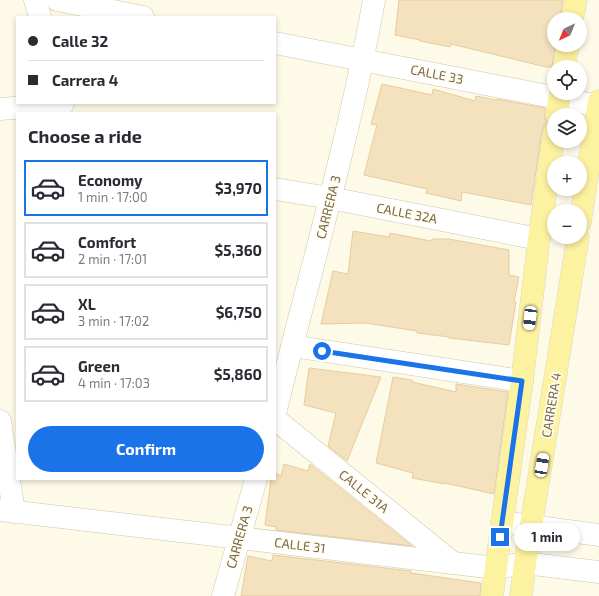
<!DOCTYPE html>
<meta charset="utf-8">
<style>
:root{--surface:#fff;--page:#f7f7f7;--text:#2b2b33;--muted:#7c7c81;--line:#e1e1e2;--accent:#1a73e8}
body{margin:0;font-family:"Exo 2",sans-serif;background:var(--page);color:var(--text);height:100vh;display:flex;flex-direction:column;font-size:15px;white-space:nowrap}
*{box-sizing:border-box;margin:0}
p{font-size:13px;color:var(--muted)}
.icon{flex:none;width:22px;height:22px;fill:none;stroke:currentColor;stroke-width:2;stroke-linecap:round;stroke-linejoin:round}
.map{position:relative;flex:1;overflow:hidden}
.panel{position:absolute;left:16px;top:112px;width:260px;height:368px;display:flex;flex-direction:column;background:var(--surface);border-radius:0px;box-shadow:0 2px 6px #0003}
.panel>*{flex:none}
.top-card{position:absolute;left:16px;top:16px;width:260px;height:88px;border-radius:0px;box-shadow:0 2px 6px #0003;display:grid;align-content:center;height:88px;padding:0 12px;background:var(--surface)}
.needle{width:26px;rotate:223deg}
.tools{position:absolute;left:547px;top:12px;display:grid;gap:8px}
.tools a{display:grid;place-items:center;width:40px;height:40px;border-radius:50%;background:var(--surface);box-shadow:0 2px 6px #0003;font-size:20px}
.end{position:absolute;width:18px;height:18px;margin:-9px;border:5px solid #1a73e8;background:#fff;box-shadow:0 0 0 2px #fff}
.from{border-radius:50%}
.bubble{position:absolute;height:28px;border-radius:14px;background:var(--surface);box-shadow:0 2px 6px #0003;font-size:13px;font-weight:700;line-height:28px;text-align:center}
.car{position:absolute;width:12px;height:24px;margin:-12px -6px;border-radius:5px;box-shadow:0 0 3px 1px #0007;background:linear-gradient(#fff 24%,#345 0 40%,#fff 0 76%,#345 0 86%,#fff 0)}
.top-card b{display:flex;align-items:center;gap:14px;height:38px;font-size:15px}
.top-card b+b{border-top:1px solid var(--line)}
.top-card i{width:10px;height:10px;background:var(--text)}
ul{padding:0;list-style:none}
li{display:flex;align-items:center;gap:12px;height:56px;margin:0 8px 6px;padding:0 4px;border:2px solid var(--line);border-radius:0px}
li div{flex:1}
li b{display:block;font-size:15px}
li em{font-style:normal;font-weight:700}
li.selected{border-color:var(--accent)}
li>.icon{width:36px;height:36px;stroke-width:1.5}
h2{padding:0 12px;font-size:18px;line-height:48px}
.cta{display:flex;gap:8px;margin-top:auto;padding:8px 12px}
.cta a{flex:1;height:46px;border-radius:24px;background:var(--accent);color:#fff;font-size:16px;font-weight:700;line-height:46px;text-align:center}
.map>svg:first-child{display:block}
.building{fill:#f4e1be;stroke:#e7cd9e}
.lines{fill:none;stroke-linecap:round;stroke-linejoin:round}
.minor-casing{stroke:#d0c6ac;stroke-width:23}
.major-casing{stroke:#dcd7d0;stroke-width:23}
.minor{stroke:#fff;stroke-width:22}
.major{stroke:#fdf29f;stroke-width:22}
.route{stroke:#1a73e8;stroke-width:5}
.labels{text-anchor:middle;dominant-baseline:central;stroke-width:3.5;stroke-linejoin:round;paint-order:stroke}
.street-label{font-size:13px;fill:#79674a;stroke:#fffdef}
</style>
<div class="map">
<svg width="599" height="596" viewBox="0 0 599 596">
<rect width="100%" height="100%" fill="#fdfae8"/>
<g class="building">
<path d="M399 0H563L560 19H554V45H555L552 67H546L451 44 450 47 420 41V40L395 35Z"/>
<path d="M382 84 432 95 433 89 475 101 476 96 496 100 497 99 545 108V119L548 123 544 126 542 131 531 205 462 192 461 201 426 193 427 189 364 175 377 125 371 124Z"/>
<path d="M353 231 389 237 390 233 431 241 432 239H449L509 250V275L519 277 514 302H516L509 345 449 338V337L417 333V331L365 323 321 324 333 271 348 274Z"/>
<path d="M309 368 381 377 347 461 328 446 336 413 304 405Z"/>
<path d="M393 377 412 380V382L456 392V384L508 392 494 494 445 483V484L412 478 413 473 376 463Z"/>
<path d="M284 464 308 471 310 464 412 546 276 530V527L265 525 271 479H275V473L281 476Z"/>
<path d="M273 555 411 571V573L481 583 480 596H241L248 556 272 561Z"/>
</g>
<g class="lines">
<defs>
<g id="minor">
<path d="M35 0 40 17"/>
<path d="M57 0 143 17"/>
<path d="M275 43 599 106"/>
<path d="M0 109 63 104"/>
<path d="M275 189 330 198 539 239"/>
<path d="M292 346 522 381"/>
<path d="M275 413C309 276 349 140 374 0"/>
<path d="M275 419 453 563"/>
<path d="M0 421 14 512"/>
<path d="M0 510 496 568 525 563 599 572"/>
<path d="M502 522 599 535"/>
<path d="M223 596 256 479"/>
</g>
<g id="major">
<path d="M572 19 576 0"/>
<path d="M564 67 568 45"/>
<path d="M557 115 560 93"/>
<path d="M580 222 599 101"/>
<path d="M492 596 522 381 539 239 554 133"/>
<path d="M521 596 525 563 578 237"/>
</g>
</defs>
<use href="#minor" class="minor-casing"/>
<use href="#major" class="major-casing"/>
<use href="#minor" class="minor"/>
<use href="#major" class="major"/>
</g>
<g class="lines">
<path class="route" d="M322 351 522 381 500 537"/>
</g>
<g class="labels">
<g class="street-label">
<text transform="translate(437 74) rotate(11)">CALLE 33</text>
<text transform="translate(328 207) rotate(-76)">CARRERA 3</text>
<text transform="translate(407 213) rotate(11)">CALLE 32A</text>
<text transform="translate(551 405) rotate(-81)">CARRERA 4</text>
<text transform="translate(364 491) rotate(39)">CALLE 31A</text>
<text transform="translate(239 537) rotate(-74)">CARRERA 3</text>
<text transform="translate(300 545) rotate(7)">CALLE 31</text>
</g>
</g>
</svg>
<div class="tools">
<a><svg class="needle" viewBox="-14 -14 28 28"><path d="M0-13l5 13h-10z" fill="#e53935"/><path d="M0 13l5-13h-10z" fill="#7c7c81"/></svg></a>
<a><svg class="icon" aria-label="locate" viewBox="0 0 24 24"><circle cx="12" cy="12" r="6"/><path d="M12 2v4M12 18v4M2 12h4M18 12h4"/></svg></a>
<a><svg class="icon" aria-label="layers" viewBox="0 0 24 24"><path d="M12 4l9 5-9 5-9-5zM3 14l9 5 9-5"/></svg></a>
<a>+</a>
<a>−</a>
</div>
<i class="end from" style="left:322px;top:351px"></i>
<i class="end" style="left:500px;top:537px"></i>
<div class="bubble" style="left:514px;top:523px;width:66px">1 min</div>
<i class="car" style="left:530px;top:318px;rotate:187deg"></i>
<i class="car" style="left:542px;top:465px;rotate:9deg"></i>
<div class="top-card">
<b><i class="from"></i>Calle 32</b>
<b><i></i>Carrera 4</b>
</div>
<section class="panel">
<h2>Choose a ride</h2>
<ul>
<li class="selected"><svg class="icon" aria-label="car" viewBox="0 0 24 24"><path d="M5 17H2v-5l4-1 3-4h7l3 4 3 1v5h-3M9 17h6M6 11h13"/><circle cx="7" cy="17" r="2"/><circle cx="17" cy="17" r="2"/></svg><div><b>Economy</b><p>1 min · 17:00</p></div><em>$3,970</em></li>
<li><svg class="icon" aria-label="car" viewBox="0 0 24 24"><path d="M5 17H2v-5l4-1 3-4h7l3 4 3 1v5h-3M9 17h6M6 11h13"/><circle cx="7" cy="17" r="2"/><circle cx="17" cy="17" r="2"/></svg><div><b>Comfort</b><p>2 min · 17:01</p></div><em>$5,360</em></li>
<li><svg class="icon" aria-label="car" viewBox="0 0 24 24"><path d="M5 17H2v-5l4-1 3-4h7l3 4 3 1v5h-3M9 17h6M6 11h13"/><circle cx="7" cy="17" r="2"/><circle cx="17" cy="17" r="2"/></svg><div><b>XL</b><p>3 min · 17:02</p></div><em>$6,750</em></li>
<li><svg class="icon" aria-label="car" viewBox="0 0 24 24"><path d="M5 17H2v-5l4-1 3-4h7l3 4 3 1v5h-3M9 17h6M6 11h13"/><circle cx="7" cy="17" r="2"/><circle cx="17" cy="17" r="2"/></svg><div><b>Green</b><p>4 min · 17:03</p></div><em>$5,860</em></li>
</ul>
<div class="cta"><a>Confirm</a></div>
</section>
</div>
